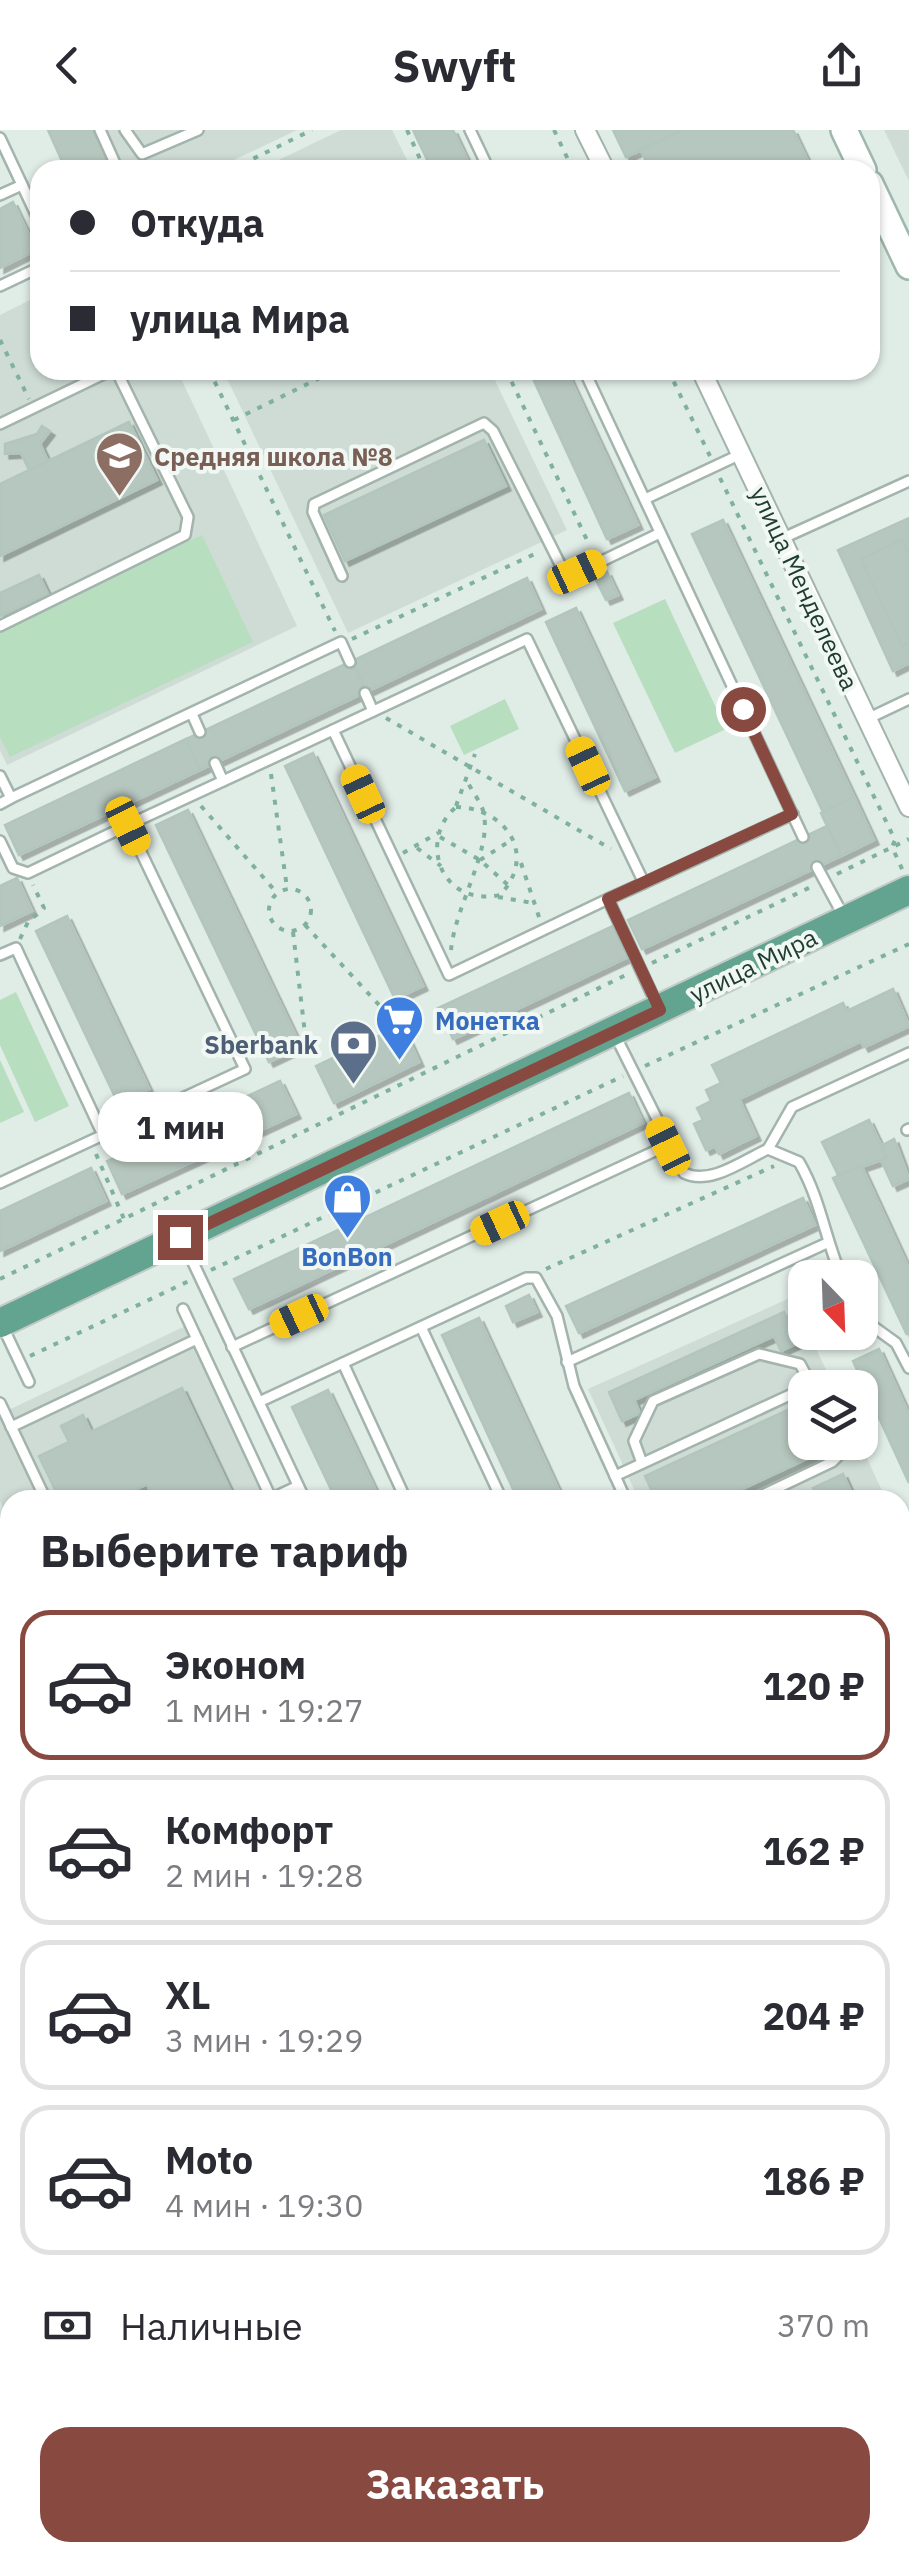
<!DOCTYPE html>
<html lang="ru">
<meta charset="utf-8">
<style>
:root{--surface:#fff;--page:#f7f7f7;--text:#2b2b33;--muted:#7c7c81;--line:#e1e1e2;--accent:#884a40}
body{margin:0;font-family:"IBM Plex Sans",sans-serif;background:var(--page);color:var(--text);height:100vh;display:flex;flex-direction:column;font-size:38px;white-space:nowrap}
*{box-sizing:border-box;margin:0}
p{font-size:32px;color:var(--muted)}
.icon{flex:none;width:55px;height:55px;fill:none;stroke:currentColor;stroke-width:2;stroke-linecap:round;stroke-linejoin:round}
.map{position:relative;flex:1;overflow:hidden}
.side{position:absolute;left:0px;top:1360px;width:910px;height:1072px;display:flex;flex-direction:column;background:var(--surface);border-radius:30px 30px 0 0;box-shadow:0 2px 8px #0004}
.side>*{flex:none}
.hud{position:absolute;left:30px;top:30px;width:850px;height:220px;border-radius:30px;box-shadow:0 2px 8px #0004;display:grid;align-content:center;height:220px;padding:0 40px;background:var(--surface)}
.needle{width:65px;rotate:157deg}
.buttons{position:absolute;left:788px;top:1130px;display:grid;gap:20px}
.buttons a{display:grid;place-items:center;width:90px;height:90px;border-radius:20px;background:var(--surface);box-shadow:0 2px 8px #0004;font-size:50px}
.end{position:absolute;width:45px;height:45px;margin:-22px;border:12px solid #884a40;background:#fff;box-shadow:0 0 0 5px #fff}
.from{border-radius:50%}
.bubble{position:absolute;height:70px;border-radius:30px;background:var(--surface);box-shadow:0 2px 8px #0004;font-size:32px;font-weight:700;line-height:70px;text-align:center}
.car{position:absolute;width:30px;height:60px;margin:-30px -15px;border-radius:12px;box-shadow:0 0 8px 2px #0007;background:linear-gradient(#f5c518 24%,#345 0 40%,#f5c518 0 76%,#345 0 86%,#f5c518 0)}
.hud b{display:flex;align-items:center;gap:35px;height:95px;font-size:38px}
.hud b+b{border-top:2px solid var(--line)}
.hud i{width:25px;height:25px;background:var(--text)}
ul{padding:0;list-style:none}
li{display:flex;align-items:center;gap:30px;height:150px;margin:0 20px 15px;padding:0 20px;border:5px solid var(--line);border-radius:30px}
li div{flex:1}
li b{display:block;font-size:38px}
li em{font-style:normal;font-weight:700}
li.current{border-color:var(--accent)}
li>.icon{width:90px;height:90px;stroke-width:1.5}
h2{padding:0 40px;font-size:45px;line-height:120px}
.pay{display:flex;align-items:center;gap:25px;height:110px;padding:0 40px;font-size:38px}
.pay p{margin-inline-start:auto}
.primary-button{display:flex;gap:20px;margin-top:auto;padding:20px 40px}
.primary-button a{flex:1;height:115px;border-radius:30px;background:var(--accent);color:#fff;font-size:40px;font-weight:700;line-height:115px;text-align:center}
header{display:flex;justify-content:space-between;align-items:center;height:130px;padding:0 40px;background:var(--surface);font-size:45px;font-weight:700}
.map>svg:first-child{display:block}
.built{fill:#cedcd5}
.green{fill:#b8dec0}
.building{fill:#b6c7bf;stroke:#b2c6bd;stroke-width:2.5;filter:url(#shadow)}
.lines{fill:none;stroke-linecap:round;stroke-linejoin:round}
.lane-casing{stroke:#a3b4ad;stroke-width:14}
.street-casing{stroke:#a3b4ad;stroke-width:22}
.secondary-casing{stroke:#9eb8ad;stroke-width:30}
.primary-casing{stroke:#c1c9c6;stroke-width:32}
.path{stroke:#7fb19e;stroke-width:4;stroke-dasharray:5 8;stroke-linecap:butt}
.lane{stroke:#fff;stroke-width:9}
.street{stroke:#fff;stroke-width:18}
.secondary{stroke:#fff;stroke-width:25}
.primary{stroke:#62a48f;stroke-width:28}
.route{stroke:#884a40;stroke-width:12}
.labels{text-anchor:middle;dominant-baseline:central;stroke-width:8;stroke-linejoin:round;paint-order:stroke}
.education-label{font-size:25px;font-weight:bold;fill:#785e54;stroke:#f1f8f4;text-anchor:start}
.street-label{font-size:25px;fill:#203d34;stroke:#f1f8f4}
.shop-label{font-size:25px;font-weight:bold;fill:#366cbe;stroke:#f1f8f4;text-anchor:start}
.service-label{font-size:25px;font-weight:bold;fill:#4e5e75;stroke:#f1f8f4;text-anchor:end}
</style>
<header><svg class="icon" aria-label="back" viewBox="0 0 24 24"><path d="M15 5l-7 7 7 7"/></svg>Swyft<svg class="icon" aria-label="share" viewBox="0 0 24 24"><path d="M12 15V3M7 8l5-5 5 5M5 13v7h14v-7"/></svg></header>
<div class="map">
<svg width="909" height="2432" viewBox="0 0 909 2432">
<defs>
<filter id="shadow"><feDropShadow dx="4.5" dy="4.5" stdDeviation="0" flood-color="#0004"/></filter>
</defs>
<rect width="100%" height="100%" fill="#e0ece6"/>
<g class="built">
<path d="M107 0H297L213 40H125Z"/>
<path d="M341 0H392L412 40H258Z"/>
<path d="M884 0H909V51Z"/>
<path d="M40 165V240H177L297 496 7 635 0 620V185Z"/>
<path d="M223 240H490L567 400 348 503Z"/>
<path d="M792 1167 834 1257 805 1258V1312L860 1313 884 1365 874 1370H639L588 1259Z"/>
<path d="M196 1191 278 1370H10V1394L0 1371V1284Z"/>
<path d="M909 1997V2432H537L545 2422H900V2006Z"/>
<path d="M10 2193V2422L58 2423 39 2432H0V2198Z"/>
</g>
<g class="green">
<path d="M202 405 253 512 10 627 0 607V500Z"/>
<path d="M665 469 726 599 675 623 613 493Z"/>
<path d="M505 569 519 599 464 625 450 596Z"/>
<path d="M16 862 69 976 35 992 0 915V870Z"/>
<path d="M0 930 24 982 0 993Z"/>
<path d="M0 1877 10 1898V1976L0 1972Z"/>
</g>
<g class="building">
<path d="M48 0H93L112 40H66Z"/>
<path d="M413 0H453L472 40H432Z"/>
<path d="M613 0H683L626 27Z"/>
<path d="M683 0H793L812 40H650L641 20Z"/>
<path d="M13 72 36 120 0 138V79Z"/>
<path d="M529 240H566L638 395 607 409Z"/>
<path d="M129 292 157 350 0 426V354Z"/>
<path d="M42 296 50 301 40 314 48 331 29 340 21 323 5 324V314L37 304Z"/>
<path d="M484 310 506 356 345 431 324 385Z"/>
<path d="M909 388V426L902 410 861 429 902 516 909 513V533L893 541 838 420Z"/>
<path d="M723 390 854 667 823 682 692 404Z"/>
<path d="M902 410 909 426V513L902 516 861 429Z"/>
<path d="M607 442 618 465 606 470 595 448Z"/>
<path d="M39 445 48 464 0 486V463Z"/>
<path d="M527 448 541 479 366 562 352 531Z"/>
<path d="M576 478 655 647 625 661 546 492Z"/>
<path d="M352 531 366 562 200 640 186 609Z"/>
<path d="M186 609 200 640 19 725 5 695Z"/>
<path d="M313 623 423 856 395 869 285 636Z"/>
<path d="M854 667 874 710 841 726 821 683Z"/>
<path d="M188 680 301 917 269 932 156 695Z"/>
<path d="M827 696 841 726 642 819 628 790Z"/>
<path d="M17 748 32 781 0 796V756Z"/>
<path d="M67 786 149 959 118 973 36 801Z"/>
<path d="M613 796 628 827 453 909 438 878Z"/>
<path d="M893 859 909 896 864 917 861 911 739 969 756 1006 719 1024 715 1016 706 1020 694 994 703 990 697 978 711 971 706 960 721 953 712 935 843 873 847 881Z"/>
<path d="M402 895 419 932 334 973 316 936Z"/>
<path d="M280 951 296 984 122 1064 107 1031Z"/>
<path d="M629 963 643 993 249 1179 234 1149Z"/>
<path d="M869 990 887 1028 838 1045 822 1012Z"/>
<path d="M894 1009 909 1049 893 1056 881 1030 887 1028 881 1016Z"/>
<path d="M861 1035 909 1139 907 1205 833 1048Z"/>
<path d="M91 1038 106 1071 0 1121V1081Z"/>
<path d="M803 1068 815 1095 579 1203 566 1176Z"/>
<path d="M529 1165 537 1182 513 1192 506 1176Z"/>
<path d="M784 1182 798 1213 781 1221 774 1206 634 1270 640 1283 622 1291 609 1262Z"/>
<path d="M479 1188 563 1370H518L442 1205Z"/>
<path d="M879 1219 909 1285V1353L853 1231Z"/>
<path d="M182 1258 235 1370H154L147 1354 113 1370H60L39 1326 69 1312 61 1296 83 1285 91 1302Z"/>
<path d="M328 1260 380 1370H336L292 1277Z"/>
<path d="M805 1272V1312H828L830 1318 719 1370H656L645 1346Z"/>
<path d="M843 1344 853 1366 819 1370 813 1358Z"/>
<path d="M906 1476 909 1522 900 1526V1478Z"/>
<path d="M909 1565V1598L900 1602V1570Z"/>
<path d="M10 1590V1632L0 1636V1595Z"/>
<path d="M0 1672 10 1693V1700L0 1704Z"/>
<path d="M0 2053 10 2074 7 2165 0 2149Z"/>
<path d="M907 2084 909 2140 900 2151V2092Z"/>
<path d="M909 2174V2228L900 2239V2184Z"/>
<path d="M3 2252 10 2267V2343L3 2329 0 2331Z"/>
<path d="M909 2256V2348L903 2355 900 2267Z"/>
<path d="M152 2422H166L177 2432H144Z"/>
<path d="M771 2422H802L795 2431 763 2432Z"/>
</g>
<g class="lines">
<defs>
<g id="lane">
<path d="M100 0 118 40"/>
<path d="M125 0 142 24 198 0"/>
<path d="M470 0 489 40"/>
<path d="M0 8 40 93"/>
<path d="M0 65 22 55"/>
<path d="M0 156 40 137"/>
<path d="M584 240 803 707"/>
<path d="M259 243 266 240"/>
<path d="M0 294 112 240"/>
<path d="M645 369 741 324"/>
<path d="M781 409 909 351"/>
<path d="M342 446 313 382 314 374 484 293 493 301 563 440 577 443 660 403"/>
<path d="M0 496 185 405 188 387 116 240"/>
<path d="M365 563 373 581"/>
<path d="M192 584 200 602"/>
<path d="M867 589 909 569"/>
<path d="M215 633 223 651"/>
<path d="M0 646 11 668 0 674"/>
<path d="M11 668 341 512 350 532"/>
<path d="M0 711 13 738 28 743 128 695"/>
<path d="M817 737 844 787"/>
<path d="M644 753 793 684"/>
<path d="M608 769 644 753 527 509 333 600 449 845 608 769 658 877"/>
<path d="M0 825 16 818 103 1005"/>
<path d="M614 903 684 1043C710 1056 744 1030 768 1019L799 1032C821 1070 825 1109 842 1148"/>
<path d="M907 1000 909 999"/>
<path d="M768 1019 792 977 909 923"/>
<path d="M0 1053 245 939 128 695 333 600"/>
<path d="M182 1109 305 1370"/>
<path d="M183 1179 271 1368"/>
<path d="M860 1187 896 1213 909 1238"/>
<path d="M2 1195 29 1252"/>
<path d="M421 1197 502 1370"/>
<path d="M232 1217 668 1015"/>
<path d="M567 1232 827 1113"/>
<path d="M343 1233 406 1370"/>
<path d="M259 1272 526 1148H536L557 1186 574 1256 626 1370"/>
<path d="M0 1273 46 1370"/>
<path d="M11 1297 197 1209"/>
<path d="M642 1333 634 1311 653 1271 759 1224 800 1234 813 1258"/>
<path d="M615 1346 805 1258"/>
<path d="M270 1369 298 1356"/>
<path d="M752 1370 832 1332 838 1326 839 1312"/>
<path d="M900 1430 909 1426"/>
<path d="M900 1447 909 1466"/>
<path d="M0 1455 10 1477"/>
<path d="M0 1543 10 1538"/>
<path d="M0 1569 10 1564"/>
<path d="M900 1627 909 1623"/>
<path d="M900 1722 909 1718"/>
<path d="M0 1751 10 1746"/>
<path d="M900 1821 907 1835"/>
<path d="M909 1832 902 1873 909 1910"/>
<path d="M0 1994 10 2015"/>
<path d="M900 2080 909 2072"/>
<path d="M900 2167 909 2156"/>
<path d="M0 2188 10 2183"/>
<path d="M0 2233 10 2228"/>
<path d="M900 2252 909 2241"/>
<path d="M191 2422 203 2432"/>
<path d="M255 2422 256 2432"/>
<path d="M0 2423 7 2427 22 2422"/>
<path d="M71 2432 93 2422"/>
<path d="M122 2432 130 2422"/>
<path d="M641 2432 649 2422"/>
<path d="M741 2432 749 2422"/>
</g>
<g id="street">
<path d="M585 0 605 40"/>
<path d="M701 240 909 677"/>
</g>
<g id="secondary">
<path d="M844 0 863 40"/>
<path d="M870 54 909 136"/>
<path d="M900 1981 909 1972"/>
<path d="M517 2432 525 2422"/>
</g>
<path id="primary" d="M0 1193 909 760"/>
</defs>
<use href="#lane" class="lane-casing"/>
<use href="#street" class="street-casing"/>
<use href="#secondary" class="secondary-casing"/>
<use href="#primary" class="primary-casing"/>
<g class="path">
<path d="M407 0 425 40"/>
<path d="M554 0 573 40"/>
<path d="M230 40 312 0"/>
<path d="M0 210 29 269"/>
<path d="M209 240 335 501"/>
<path d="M506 240 587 410"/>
<path d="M668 240 710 326"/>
<path d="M234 290 336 240"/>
<path d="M720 348 895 710 892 717 903 741"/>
<path d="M352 509 539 422"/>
<path d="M386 588 611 719"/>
<path d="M271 644 287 758"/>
<path d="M201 676 277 763"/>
<path d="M456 676 475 624"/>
<path d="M456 677C506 678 538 725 500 765 438 777 419 708 456 677Z"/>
<path d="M440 707 480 730 509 756"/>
<path d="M417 718 441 736"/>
<path d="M403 723 438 703"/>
<path d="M480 730 513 709"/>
<path d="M521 733 540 790"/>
<path d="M837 744 909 709"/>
<circle cx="290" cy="780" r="21"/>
<path d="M498 767 533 773"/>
<path d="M305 795 380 876"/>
<path d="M293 802 306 912"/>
<path d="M20 809 28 792 44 778 33 755"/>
<path d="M451 820C455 777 491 721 484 685 483 674 471 661 467 650"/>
<path d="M652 833 815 755"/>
<path d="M645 936 909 814"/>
<path d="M96 1024 124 1089"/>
<path d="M546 1139 774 1036"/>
<path d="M211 1140 623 946"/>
<path d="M0 1149 630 843"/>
<path d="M30 1226 189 1151"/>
<path d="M900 2011 909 2003"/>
<path d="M471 2432 479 2422"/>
</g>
<use href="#lane" class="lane"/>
<use href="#street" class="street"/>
<use href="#secondary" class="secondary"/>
<use href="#primary" class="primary"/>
</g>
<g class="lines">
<path class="route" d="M180 1107 660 880 608 769 792 684 743 579"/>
</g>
<defs>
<symbol id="school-pin" viewBox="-11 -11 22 30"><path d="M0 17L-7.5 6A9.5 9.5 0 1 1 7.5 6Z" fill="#8d6e63" stroke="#f1f8f4"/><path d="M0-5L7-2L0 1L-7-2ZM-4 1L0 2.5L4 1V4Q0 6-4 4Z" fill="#fff"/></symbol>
<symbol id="supermarket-pin" viewBox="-11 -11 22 30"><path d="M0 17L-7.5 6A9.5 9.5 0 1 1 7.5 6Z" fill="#3f7fe0" stroke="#f1f8f4"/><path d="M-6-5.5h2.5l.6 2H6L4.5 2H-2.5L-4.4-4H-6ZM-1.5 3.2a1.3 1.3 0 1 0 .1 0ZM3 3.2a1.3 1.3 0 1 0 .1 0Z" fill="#fff"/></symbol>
<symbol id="bank-pin" viewBox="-11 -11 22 30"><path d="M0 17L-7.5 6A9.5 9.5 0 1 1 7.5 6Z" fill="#5c6f8a" stroke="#f1f8f4"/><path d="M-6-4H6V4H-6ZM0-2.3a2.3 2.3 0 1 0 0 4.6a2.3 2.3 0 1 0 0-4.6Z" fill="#fff"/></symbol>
<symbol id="shop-pin" viewBox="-11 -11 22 30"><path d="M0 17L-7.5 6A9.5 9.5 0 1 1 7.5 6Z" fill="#3f7fe0" stroke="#f1f8f4"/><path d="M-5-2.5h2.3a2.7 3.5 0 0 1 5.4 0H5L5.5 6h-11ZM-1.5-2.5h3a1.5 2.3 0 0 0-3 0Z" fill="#fff"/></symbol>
</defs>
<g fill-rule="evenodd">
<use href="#school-pin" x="92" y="298" width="55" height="75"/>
<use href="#supermarket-pin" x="372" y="862" width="55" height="75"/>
<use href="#bank-pin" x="326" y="886" width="55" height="75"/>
<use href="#shop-pin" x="320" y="1040" width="55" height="75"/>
</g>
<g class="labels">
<g class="education-label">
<text x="154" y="326">Средняя школа №8</text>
</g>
<g class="street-label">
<text transform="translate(805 458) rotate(65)">улица Менделеева</text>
<text transform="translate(753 835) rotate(-26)">улица Мира</text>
</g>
<g class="shop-label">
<text x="435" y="890">Монетка</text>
<text x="347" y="1126" text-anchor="middle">BonBon</text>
</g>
<g class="service-label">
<text x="318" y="914">Sberbank</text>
</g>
</g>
</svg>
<div class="buttons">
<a><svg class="needle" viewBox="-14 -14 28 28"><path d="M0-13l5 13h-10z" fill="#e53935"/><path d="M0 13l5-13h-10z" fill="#7c7c81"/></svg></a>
<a><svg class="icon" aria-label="layers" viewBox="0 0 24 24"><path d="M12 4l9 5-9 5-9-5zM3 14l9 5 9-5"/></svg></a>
</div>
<i class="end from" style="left:743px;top:579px"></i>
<i class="end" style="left:180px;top:1107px"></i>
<div class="bubble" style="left:98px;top:962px;width:165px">1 мин</div>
<i class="car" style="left:577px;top:442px;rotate:65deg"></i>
<i class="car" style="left:588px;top:636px;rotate:335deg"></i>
<i class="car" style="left:363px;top:664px;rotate:335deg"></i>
<i class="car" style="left:128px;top:696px;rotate:154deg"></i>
<i class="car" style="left:668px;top:1016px;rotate:334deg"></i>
<i class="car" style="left:500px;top:1093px;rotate:245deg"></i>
<i class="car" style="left:299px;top:1186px;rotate:245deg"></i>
<div class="hud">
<b><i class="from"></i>Откуда</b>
<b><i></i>улица Мира</b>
</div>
<section class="side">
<h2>Выберите тариф</h2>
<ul>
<li class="current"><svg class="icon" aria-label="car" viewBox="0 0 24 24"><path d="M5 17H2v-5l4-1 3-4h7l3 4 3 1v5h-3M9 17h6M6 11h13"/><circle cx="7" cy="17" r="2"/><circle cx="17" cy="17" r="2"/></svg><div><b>Эконом</b><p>1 мин · 19:27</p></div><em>120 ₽</em></li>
<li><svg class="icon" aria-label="car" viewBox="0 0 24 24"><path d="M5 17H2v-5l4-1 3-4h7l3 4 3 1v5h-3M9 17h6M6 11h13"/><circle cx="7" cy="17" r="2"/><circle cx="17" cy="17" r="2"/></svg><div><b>Комфорт</b><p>2 мин · 19:28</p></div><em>162 ₽</em></li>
<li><svg class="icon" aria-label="car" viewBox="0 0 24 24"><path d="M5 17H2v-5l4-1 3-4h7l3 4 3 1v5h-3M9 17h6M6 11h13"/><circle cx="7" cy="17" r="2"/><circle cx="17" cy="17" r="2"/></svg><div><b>XL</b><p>3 мин · 19:29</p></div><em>204 ₽</em></li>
<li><svg class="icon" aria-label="car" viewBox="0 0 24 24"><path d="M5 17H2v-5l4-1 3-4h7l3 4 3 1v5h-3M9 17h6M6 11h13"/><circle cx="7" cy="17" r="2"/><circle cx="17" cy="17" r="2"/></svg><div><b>Moto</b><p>4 мин · 19:30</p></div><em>186 ₽</em></li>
</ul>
<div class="pay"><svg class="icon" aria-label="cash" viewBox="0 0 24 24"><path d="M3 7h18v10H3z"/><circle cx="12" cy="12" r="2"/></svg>Наличные<p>370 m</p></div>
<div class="primary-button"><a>Заказать</a></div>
</section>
</div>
